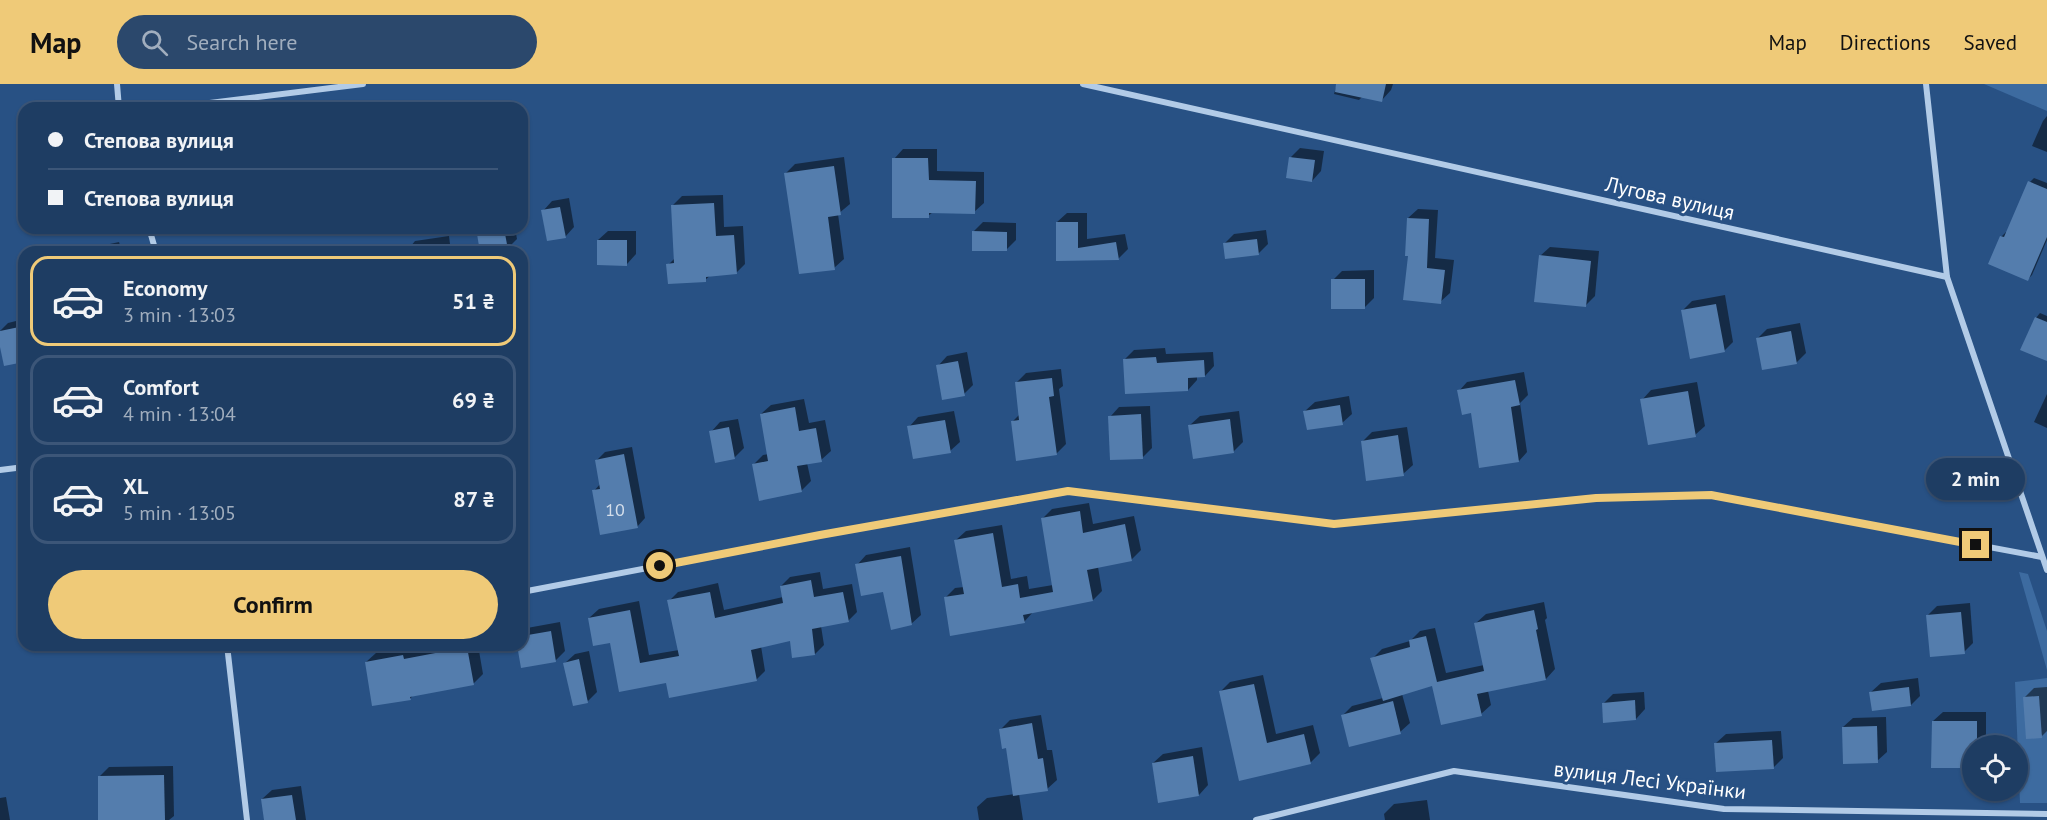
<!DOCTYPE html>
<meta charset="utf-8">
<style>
:root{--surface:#1e3d63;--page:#2b486c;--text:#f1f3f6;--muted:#a1aebe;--line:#3c5678;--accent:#efca78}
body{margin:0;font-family:"PT Sans",sans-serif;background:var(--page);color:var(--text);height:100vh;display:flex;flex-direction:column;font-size:22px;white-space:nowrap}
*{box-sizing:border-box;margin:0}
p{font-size:20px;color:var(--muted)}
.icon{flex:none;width:33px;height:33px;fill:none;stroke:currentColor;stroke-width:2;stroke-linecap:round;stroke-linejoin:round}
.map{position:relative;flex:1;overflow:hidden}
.details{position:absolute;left:18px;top:162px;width:510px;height:405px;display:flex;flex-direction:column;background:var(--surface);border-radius:18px;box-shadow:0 2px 4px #0004,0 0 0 2px var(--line)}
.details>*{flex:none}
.guide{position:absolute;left:18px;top:18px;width:510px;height:132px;border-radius:18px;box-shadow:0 2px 4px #0004,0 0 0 2px var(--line);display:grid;align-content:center;height:132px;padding:0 30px;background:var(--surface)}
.tools{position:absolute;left:1962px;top:651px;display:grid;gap:12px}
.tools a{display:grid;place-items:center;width:66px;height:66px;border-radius:50%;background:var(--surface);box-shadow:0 2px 4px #0004,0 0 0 2px var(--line);font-size:30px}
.end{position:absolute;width:27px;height:27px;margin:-14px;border:8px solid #efca78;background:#111;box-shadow:0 0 0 3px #111}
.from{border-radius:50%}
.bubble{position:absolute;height:42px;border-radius:21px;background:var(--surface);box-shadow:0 2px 4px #0004,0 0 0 2px var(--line);font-size:20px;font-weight:700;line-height:42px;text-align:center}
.guide b{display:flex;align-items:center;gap:21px;height:57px;font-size:22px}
.guide b+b{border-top:2px solid var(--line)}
.guide i{width:15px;height:15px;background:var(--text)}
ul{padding:10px 0 0;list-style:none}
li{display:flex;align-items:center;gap:18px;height:90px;margin:0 12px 9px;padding:0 18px;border:3px solid var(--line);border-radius:18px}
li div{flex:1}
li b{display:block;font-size:22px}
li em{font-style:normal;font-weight:700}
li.selected{border-color:var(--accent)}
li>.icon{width:54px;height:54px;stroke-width:1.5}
.button{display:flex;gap:12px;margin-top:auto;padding:12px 30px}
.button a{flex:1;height:69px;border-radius:36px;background:var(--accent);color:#111;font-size:24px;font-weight:700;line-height:69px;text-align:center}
header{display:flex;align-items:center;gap:36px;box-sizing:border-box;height:84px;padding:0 30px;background:var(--accent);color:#111}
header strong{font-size:28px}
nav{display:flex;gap:33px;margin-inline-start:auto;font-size:21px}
.search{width:420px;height:54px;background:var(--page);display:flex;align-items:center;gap:15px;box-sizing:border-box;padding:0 21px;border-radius:33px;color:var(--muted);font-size:22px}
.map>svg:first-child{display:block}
.green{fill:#3d6ba0}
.shadow{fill:#0007}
.building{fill:#547dad}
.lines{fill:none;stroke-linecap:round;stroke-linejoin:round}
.minor{stroke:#b2cbe7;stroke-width:6}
.route{stroke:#efca78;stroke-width:8}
.labels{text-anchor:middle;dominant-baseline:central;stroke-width:6;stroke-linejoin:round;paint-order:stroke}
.number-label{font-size:18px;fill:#d4deea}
.street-label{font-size:21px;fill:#fff;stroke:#285184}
</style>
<header>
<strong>Map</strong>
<div class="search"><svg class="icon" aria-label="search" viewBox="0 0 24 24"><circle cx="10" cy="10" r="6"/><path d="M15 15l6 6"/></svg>Search here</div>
<nav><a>Map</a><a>Directions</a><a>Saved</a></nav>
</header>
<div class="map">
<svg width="2047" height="736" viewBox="0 0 2047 736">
<rect width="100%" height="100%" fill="#285184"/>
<g class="green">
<path d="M1984 0H2047V27Z"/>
<path d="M2019 488 2028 490 2047 547V586Z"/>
<path d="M2047 594V719H2020L2015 598Z"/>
</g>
<g class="shadow">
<path d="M1337 0H1393L1391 6 1382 16 1363 12 1359 16 1334 10Z"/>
<path d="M2047 32V68L2032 62 2043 37Z"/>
<path d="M1300 64 1324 67 1321 87 1312 97 1291 73Z"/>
<path d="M903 65H937V87L984 88V119L974 128H933L928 132 894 75Z"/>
<path d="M844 73 850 120 838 130 844 175 834 184 786 89 795 80Z"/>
<path d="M2034 94 2047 99V156L2032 191 2028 195 2001 153 2006 148 2007 149 2030 98Z"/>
<path d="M723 111 724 143 743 142 745 180 736 189 711 191 705 196 668 181 675 174 672 122 682 112Z"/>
<path d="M569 114 574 143 565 153 543 127 552 117Z"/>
<path d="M1418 125 1438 126 1435 174 1454 176 1450 209 1440 218 1410 171 1408 134Z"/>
<path d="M1067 129H1087V155L1125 150 1128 165 1118 175H1058L1057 138Z"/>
<path d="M983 138 1016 139V156L1006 166 973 148Z"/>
<path d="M479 144H515L517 155 507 165 482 168Z"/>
<path d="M1266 146 1268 160 1258 170 1225 159 1234 150Z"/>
<path d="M608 147H636V170L627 180 598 156Z"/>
<path d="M449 152 451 168H406L415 157Z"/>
<path d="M119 158 122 168H73Z"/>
<path d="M381 161 382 168H344L345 166Z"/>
<path d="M1550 163 1599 167 1595 212 1585 222 1540 172Z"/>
<path d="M284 165V168H259Z"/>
<path d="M1374 186V214L1364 224 1333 196 1342 187Z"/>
<path d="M1725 211 1733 258 1724 267 1682 227 1692 217Z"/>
<path d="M2040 229 2047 232V276L2036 234Z"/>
<path d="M24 235V307L19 278 0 256V247L8 239Z"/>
<path d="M1800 239 1806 269 1796 279 1758 254 1767 245Z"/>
<path d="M1165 264 1166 270 1213 268 1214 282 1205 292H1197V296L1188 306 1124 276 1134 266Z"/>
<path d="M967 268 973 301 964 310 938 282 947 272Z"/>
<path d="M1061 285 1063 302 1059 305 1066 360 1056 370 1013 337 1020 330 1016 299 1026 289Z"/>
<path d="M1524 288 1528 311 1520 319 1527 368 1519 377 1472 327 1459 307 1467 298Z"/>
<path d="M1697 298 1705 342 1695 351 1642 316 1651 306Z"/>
<path d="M2047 310V344L2034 338Z"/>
<path d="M1349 312 1352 330 1342 339 1305 327 1315 318Z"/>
<path d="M804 315 809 339 825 336 831 367 821 376 807 379 811 397 801 407 754 380 763 371 769 370 761 330 771 321Z"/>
<path d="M1150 322 1152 364 1143 373 1110 333 1119 323Z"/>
<path d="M954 327 960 358 950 367 909 343 918 333Z"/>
<path d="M1239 327 1243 358 1233 368 1190 341 1200 332Z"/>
<path d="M738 335 744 364 734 374 711 348 720 338Z"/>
<path d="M1407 343 1413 381 1403 390 1362 358 1372 348Z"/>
<path d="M632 363 645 434 637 443 594 407 601 399 597 376 605 368Z"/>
<path d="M1089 419 1093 440 1134 432 1141 466 1131 476 1098 483 1102 507 1093 516 1033 528 1024 538 945 514 955 504 964 503 956 456 966 447 1002 441 1011 495 1027 492 1029 505 1053 501 1042 435 1052 425Z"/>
<path d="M910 463 921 531 911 540 884 506 857 481 866 471Z"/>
<path d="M820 488 823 505 852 500 857 528 848 537 821 542 824 561 815 570 791 556 761 562 765 587 756 596 668 597 620 606 611 558 589 534 599 525 639 517 649 571 679 566 669 517 678 508 718 499 724 526 783 513 781 502 790 493Z"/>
<path d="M1544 518 1547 534 1545 536 1555 585 1546 595 1488 607 1491 621 1481 630 1433 600 1402 610 1410 639 1400 648 1343 631 1352 622 1383 614 1372 575 1382 565 1410 557 1420 547 1435 544 1446 589 1484 581 1476 539 1486 530Z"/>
<path d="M1970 519 1973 559 1964 568 1927 532 1937 522Z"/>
<path d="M560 538 565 567 556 576 519 561H522V549L527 544Z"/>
<path d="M440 561H478L483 590 474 599 414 610 410 615 366 578 376 569 412 562 413 566Z"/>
<path d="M589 567 597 608 588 617 565 579 575 570Z"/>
<path d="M1263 591 1276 650 1313 641 1320 669 1311 678 1240 695 1221 607 1230 598Z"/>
<path d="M1918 594 1920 612 1911 621 1871 608 1881 599Z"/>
<path d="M2047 603V647L2042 652 2024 614 2034 604Z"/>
<path d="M1644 608 1645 625 1636 635 1604 619 1613 610Z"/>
<path d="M1943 628H1986V662H1972V683H1933V637Z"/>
<path d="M1041 631 1047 666H1052L1057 696 1047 705 1019 710 1023 736H979L977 723 987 714 1015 710 1007 662 1001 645 1010 636Z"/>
<path d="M1886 633 1887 668 1877 677 1843 643 1853 634Z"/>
<path d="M1781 647 1783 674 1773 684 1716 659 1726 650Z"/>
<path d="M1202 663 1208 701 1199 711 1153 679 1163 670Z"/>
<path d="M173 682 174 732 169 736H100L99 693 109 683Z"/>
<path d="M301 702 306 736H265L262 715 272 706Z"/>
<path d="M6 713 10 736H0V714Z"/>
<path d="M1427 716 1430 736H1385L1384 730 1394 720Z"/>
</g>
<g class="building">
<path d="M1336 0H1386L1382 18 1335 8Z"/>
<path d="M1289 73 1315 76 1312 98 1286 94Z"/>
<path d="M892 74H928L929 96 976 97 975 130 929 129V134H892Z"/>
<path d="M834 82 841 131 828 133 835 186 799 190 784 89Z"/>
<path d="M2028 97 2047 105V153L2028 197 1988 180 2000 152 2004 153Z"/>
<path d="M714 119 716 152 734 151 737 190 706 193V198L668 200 666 180 674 179 671 121Z"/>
<path d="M560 123 566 154 547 157 541 126Z"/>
<path d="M1407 134 1429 135 1427 184 1445 186 1441 220 1403 216 1408 172H1405Z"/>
<path d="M1056 138H1078V164L1116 158 1119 176 1056 177Z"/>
<path d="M476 144H504L508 166 480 168Z"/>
<path d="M972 147 1007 148V167H972Z"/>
<path d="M1257 155 1259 171 1225 175 1223 159Z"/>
<path d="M597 156H627V182L597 181Z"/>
<path d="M1539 171 1591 177 1586 223 1534 218Z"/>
<rect x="1331" y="195" width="34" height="30"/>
<path d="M1716 220 1725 268 1690 275 1681 226Z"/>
<path d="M2035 233 2047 238V277L2020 266Z"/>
<path d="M24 242V278L4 282 0 263V247Z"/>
<path d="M1791 247 1797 280 1762 286 1756 254Z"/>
<path d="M1156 273 1157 279 1204 276 1205 293 1188 294V307L1125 310 1123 275Z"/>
<path d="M958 277 965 312 942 316 936 281Z"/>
<path d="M1052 294 1054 312 1049 313 1057 371 1016 377 1011 337 1019 336 1015 298Z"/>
<path d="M1515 296 1520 321 1511 323 1519 378 1479 384 1471 329 1462 331 1457 306Z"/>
<path d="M1688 307 1696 353 1648 361 1640 315Z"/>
<path d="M1340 321 1343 341 1307 346 1303 327Z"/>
<path d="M795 323 799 347 816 344 822 378 797 382 802 408 759 417 752 380 768 377 760 330Z"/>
<path d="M1141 330 1143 375 1110 376 1108 332Z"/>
<path d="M1230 335 1234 369 1193 375 1188 341Z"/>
<path d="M945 336 951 369 913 375 907 342Z"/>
<path d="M729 343 735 375 715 379 709 347Z"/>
<path d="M1398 351 1404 392 1366 397 1361 357Z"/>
<path d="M624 370 638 444 600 451 592 406 600 405 595 376Z"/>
<path d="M1080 427 1083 449 1125 440 1132 477 1087 486 1093 517 1023 531 1025 539 950 552 944 513 964 510 954 456 993 449 1002 503 1018 500 1020 514 1053 508 1041 434Z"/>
<path d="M901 472 912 541 891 546 883 508 861 512 855 480Z"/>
<path d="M811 496 814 513 843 508 849 538 812 545 815 571 792 574 790 557 751 566 757 597 669 614 666 599 619 608 610 559 593 562 588 534 630 526 640 579 679 572 667 516 710 508 715 534 783 519 780 502Z"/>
<path d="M1534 526 1538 545 1536 546 1546 596 1477 610 1482 632 1441 641 1432 602 1383 617 1370 574 1410 563 1409 556 1426 552 1437 598 1484 587 1474 539Z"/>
<path d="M1961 528 1965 570 1930 573 1926 531Z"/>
<path d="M551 547 556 578 521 584 517 561H522V552Z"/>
<path d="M467 563 474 601 410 613 411 616 372 622 365 578 403 571 404 575Z"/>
<path d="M579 575 588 619 573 622 563 579Z"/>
<path d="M1254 600 1267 659 1304 650 1311 680 1239 697 1219 607Z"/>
<path d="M1909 603 1911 622 1872 627 1869 608Z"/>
<path d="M2039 612 2042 654 2026 655 2023 613Z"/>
<path d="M1635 616 1636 636 1603 639 1602 619Z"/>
<path d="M1393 617 1401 650 1349 663 1341 631Z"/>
<path d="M1932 637H1977V662H1972V684H1931Z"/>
<path d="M1032 639 1038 675 1043 674 1048 707 1013 712 1006 664 1002 665 999 645Z"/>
<path d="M1877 642 1878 679 1843 680 1842 643Z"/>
<path d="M1772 656 1774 685 1716 688 1714 659Z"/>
<path d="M1193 672 1199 712 1158 719 1152 679Z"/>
<path d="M164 691 165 736H98V692Z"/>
<path d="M292 711 296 736H264L261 715Z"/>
</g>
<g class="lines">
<g class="minor">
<path d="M117 0 119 24"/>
<path d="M1083 0 1947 193"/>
<path d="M1926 0 1947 193 2047 486"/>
<path d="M169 24 363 0"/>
<path d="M149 144 156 168"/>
<path d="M0 386 24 383"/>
<path d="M522 508 820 451 1068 407 1334 440 1596 414 1711 411 2042 473"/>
<path d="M227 561 247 736"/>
<path d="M228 565 250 561"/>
<path d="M1256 736 1454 687 1724 725 2047 730"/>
</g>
</g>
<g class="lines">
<path class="route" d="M660 482 820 451 1068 407 1334 440 1596 414 1711 411 1976 461"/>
</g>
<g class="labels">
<g class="number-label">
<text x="615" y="425">10</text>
</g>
<g class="street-label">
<text transform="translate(1670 114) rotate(13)">Лугова вулиця</text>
<text transform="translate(1650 696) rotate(7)">вулиця Лесі Українки</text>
</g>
</g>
</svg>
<div class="tools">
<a><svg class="icon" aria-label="locate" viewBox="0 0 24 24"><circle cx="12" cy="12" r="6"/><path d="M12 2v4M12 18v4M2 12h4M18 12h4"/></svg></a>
</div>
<i class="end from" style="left:660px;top:482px"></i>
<i class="end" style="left:1976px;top:461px"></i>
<div class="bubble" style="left:1926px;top:374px;width:99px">2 min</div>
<div class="guide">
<b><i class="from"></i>Степова вулиця</b>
<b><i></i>Степова вулиця</b>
</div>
<section class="details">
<ul>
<li class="selected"><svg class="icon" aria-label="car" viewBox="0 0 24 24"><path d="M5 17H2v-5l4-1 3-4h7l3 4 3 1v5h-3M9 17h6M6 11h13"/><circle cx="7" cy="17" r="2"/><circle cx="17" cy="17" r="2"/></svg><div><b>Economy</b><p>3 min · 13:03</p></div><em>51 ₴</em></li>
<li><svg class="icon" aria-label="car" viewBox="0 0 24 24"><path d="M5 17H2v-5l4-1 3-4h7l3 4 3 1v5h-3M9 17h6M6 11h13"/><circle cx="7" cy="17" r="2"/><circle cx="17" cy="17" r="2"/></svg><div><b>Comfort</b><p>4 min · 13:04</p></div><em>69 ₴</em></li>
<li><svg class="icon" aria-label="car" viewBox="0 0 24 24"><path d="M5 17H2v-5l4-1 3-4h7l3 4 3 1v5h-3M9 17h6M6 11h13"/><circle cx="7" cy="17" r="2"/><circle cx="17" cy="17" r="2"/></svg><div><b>XL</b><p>5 min · 13:05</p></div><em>87 ₴</em></li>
</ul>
<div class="button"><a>Confirm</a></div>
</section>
</div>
